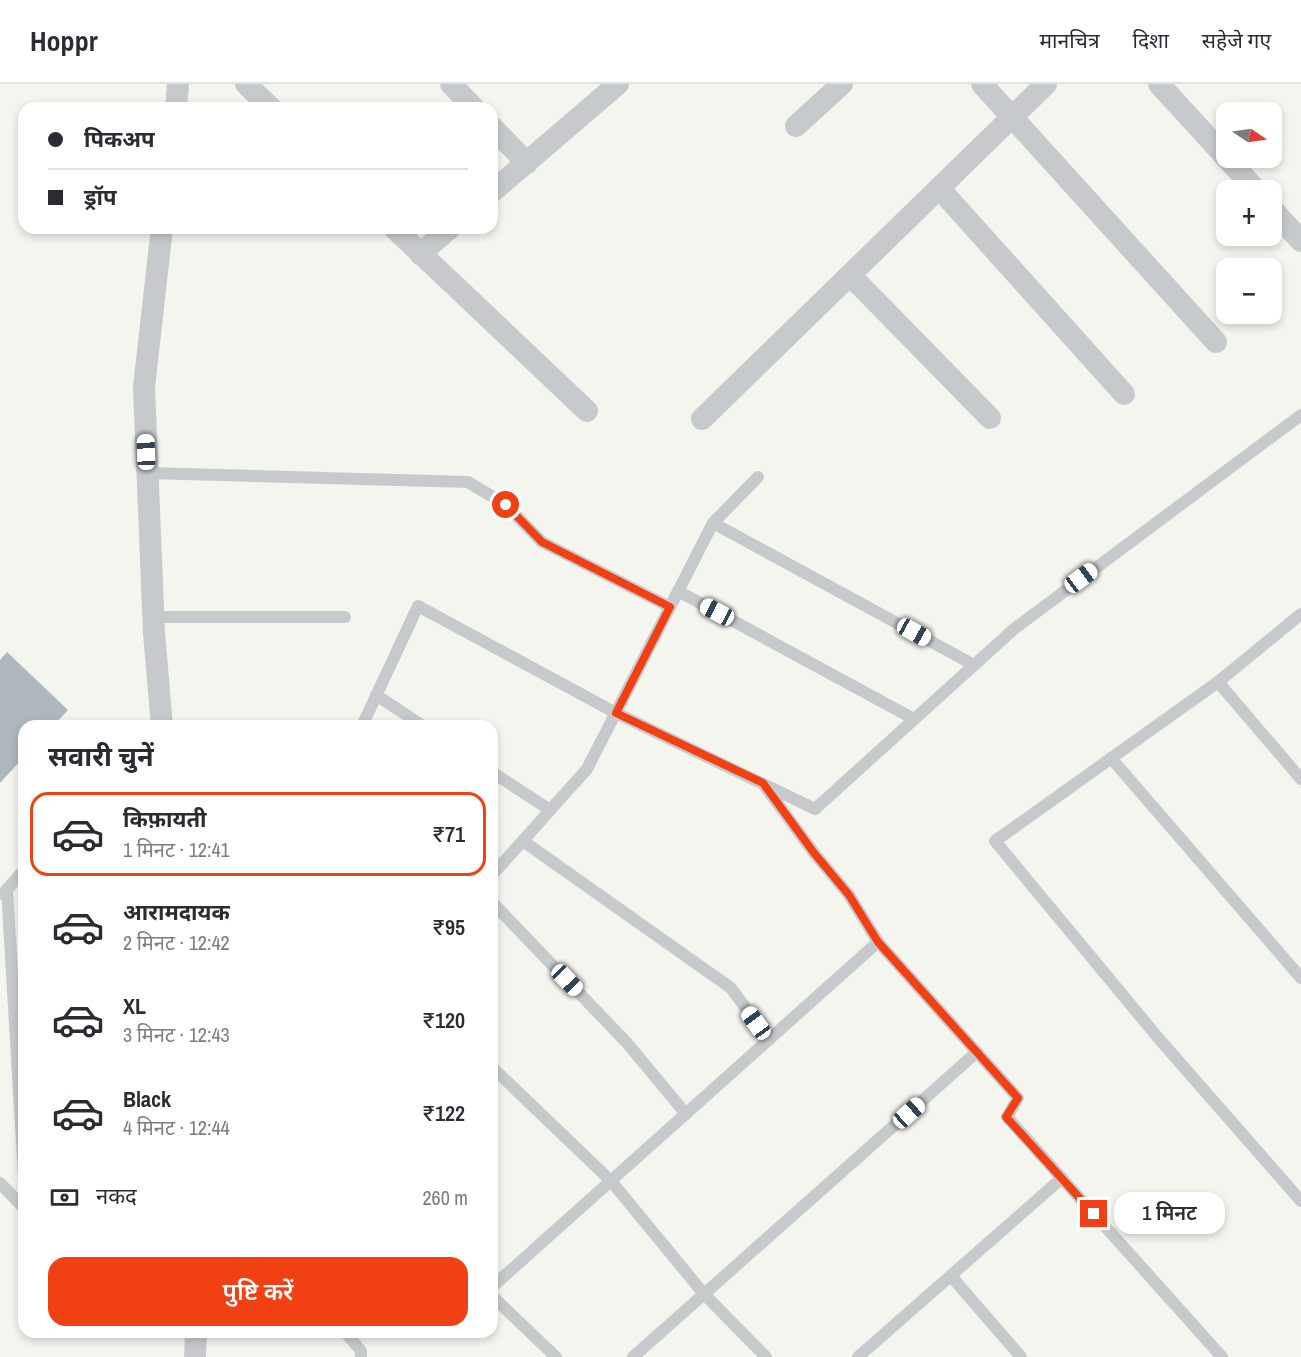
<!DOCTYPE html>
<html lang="hi">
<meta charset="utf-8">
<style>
:root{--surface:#fff;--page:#f7f7f7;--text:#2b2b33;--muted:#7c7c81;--line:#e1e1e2;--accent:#f14014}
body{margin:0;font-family:"Archivo Narrow","Noto Sans Devanagari",sans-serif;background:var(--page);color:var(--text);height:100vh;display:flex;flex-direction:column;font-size:22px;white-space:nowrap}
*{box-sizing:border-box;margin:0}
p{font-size:20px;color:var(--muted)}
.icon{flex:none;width:33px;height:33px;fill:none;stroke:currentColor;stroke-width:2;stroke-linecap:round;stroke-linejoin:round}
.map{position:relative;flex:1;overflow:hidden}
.sheet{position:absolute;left:18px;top:636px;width:480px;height:618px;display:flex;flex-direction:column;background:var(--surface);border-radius:18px;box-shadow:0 3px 9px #0003}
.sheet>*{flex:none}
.guide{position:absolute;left:18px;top:18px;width:480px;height:132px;border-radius:18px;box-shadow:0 3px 9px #0003;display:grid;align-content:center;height:132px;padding:0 30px;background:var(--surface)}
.needle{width:39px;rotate:103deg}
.controls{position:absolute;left:1216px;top:18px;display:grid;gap:12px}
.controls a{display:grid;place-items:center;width:66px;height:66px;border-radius:12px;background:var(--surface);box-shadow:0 3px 9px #0003;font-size:30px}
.end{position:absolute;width:27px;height:27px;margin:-14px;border:8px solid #f14014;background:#fff;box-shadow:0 0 0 3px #fff}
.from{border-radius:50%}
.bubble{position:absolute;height:42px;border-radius:18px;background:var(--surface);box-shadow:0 3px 9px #0003;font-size:20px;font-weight:600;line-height:42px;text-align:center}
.car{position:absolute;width:18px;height:36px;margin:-18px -9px;border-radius:8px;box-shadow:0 0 4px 2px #0007;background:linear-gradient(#fff 24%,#345 0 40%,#fff 0 76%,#345 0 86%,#fff 0)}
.guide b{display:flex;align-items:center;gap:21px;height:57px;font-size:22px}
.guide b+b{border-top:2px solid var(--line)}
.guide i{width:15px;height:15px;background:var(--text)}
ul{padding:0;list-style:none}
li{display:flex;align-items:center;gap:18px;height:84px;margin:0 12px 9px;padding:0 18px;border:3px solid transparent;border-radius:18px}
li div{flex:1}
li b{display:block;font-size:22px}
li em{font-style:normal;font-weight:600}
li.selected{border-color:var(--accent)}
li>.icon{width:54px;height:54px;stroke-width:1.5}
h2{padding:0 30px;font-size:27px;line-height:72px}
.pay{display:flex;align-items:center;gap:15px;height:66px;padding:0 30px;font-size:22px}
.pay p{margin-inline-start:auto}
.action{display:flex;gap:12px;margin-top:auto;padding:12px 30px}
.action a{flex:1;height:69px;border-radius:18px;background:var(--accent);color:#fff;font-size:24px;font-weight:600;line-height:69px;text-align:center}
header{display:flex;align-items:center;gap:36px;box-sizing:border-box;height:84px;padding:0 30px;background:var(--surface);border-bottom:2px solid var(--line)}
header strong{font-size:28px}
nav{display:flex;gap:33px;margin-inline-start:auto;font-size:21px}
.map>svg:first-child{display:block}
.building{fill:#aeb7bb}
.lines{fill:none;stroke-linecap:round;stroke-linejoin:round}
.lane{stroke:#c7cacd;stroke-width:12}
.street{stroke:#c7cacd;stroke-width:22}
.route{stroke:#f14014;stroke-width:8}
</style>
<header>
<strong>Hoppr</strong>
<nav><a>मानचित्र</a><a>दिशा</a><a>सहेजे गए</a></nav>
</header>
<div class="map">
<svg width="1301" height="1273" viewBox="0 0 1301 1273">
<rect width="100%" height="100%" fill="#f5f5f0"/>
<path class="building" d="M7 568 68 626 53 642H24V673L0 699V576Z"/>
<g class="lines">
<g class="lane">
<path d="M147 389 468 398 506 421 542 458 670 523"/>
<path d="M713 439 974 581"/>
<path d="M678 507 914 635"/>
<path d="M1301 530 1218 598 995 757 1160 956 1301 1117"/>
<path d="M154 533H345"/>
<path d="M1218 598 1301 695"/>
<path d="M376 611 423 642"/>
<path d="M362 642 418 522 616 629 815 725 1014 545 1301 331"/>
<path d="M1111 674 1301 894"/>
<path d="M492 688 550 726"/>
<path d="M764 701 814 769 849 811 878 858 1018 1014 1007 1033 1222 1273"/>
<path d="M523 757 731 904 769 956"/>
<path d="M492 791 587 685 713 439 758 393"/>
<path d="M7 805 24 1093"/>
<path d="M3 810 24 786"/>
<path d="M492 818 627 959 686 1030"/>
<path d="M492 983 611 1097 704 1210 766 1273"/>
<path d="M0 1099 24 1124"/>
<path d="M951 1192 1021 1273"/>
<path d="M492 1203 878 858"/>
<path d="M492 1212 556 1273"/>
<path d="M345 1248 361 1267V1273"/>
<path d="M633 1273 977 968"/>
<path d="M858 1273 1062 1094"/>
</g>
<g class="street">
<path d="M246 0 271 24"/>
<path d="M451 0 474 24"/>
<path d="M982 0 1216 258"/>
<path d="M1159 0 1256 106"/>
<path d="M176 24 178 0"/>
<path d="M796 42 842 0"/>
<path d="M492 43 527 79"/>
<path d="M939 104 1124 310"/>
<path d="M492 108 618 0"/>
<path d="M1272 125 1301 157"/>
<path d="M394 144 587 327"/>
<path d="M420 170 450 144"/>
<path d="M850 191 990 334"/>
<path d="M702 335 1046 0"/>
<path d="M162 642 154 549 144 303 162 144"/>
<path d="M195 1273 196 1248"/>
</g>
</g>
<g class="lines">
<path class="route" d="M506 421 542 458 670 523 616 629 763 699 814 769 849 811 878 858 1018 1014 1006 1033 1094 1130"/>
</g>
</svg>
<div class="controls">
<a><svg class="needle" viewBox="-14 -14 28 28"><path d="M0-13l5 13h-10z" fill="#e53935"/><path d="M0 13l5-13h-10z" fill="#7c7c81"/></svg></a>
<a>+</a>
<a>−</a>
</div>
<i class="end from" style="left:506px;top:421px"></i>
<i class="end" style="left:1094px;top:1130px"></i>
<div class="bubble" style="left:1114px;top:1108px;width:111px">1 मिनट</div>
<i class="car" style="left:146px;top:368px;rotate:358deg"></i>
<i class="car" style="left:1081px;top:494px;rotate:53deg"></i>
<i class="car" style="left:717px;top:528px;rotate:298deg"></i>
<i class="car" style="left:914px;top:548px;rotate:119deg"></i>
<i class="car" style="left:567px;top:896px;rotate:136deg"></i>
<i class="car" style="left:756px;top:939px;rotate:324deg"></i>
<i class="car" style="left:909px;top:1029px;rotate:48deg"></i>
<div class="guide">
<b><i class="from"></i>पिकअप</b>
<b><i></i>ड्रॉप</b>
</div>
<section class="sheet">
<h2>सवारी चुनें</h2>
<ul>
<li class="selected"><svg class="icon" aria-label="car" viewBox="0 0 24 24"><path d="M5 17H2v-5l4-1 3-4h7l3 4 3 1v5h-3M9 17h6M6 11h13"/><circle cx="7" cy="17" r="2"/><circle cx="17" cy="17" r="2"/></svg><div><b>किफ़ायती</b><p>1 मिनट · 12:41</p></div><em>₹71</em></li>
<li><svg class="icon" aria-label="car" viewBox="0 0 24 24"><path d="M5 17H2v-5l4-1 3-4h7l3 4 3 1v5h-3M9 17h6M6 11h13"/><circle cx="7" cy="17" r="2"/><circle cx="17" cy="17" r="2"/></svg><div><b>आरामदायक</b><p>2 मिनट · 12:42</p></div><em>₹95</em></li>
<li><svg class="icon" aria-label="car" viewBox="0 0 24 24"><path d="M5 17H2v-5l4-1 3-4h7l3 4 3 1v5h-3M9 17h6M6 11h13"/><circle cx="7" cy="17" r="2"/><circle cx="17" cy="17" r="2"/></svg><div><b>XL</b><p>3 मिनट · 12:43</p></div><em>₹120</em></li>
<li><svg class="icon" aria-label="car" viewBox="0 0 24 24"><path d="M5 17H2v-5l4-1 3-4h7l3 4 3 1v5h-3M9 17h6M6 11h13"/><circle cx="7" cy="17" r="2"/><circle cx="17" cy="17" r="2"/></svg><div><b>Black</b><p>4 मिनट · 12:44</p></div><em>₹122</em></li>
</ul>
<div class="pay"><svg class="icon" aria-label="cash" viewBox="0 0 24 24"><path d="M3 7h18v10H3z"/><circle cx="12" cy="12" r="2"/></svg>नकद<p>260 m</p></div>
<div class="action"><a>पुष्टि करें</a></div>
</section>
</div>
